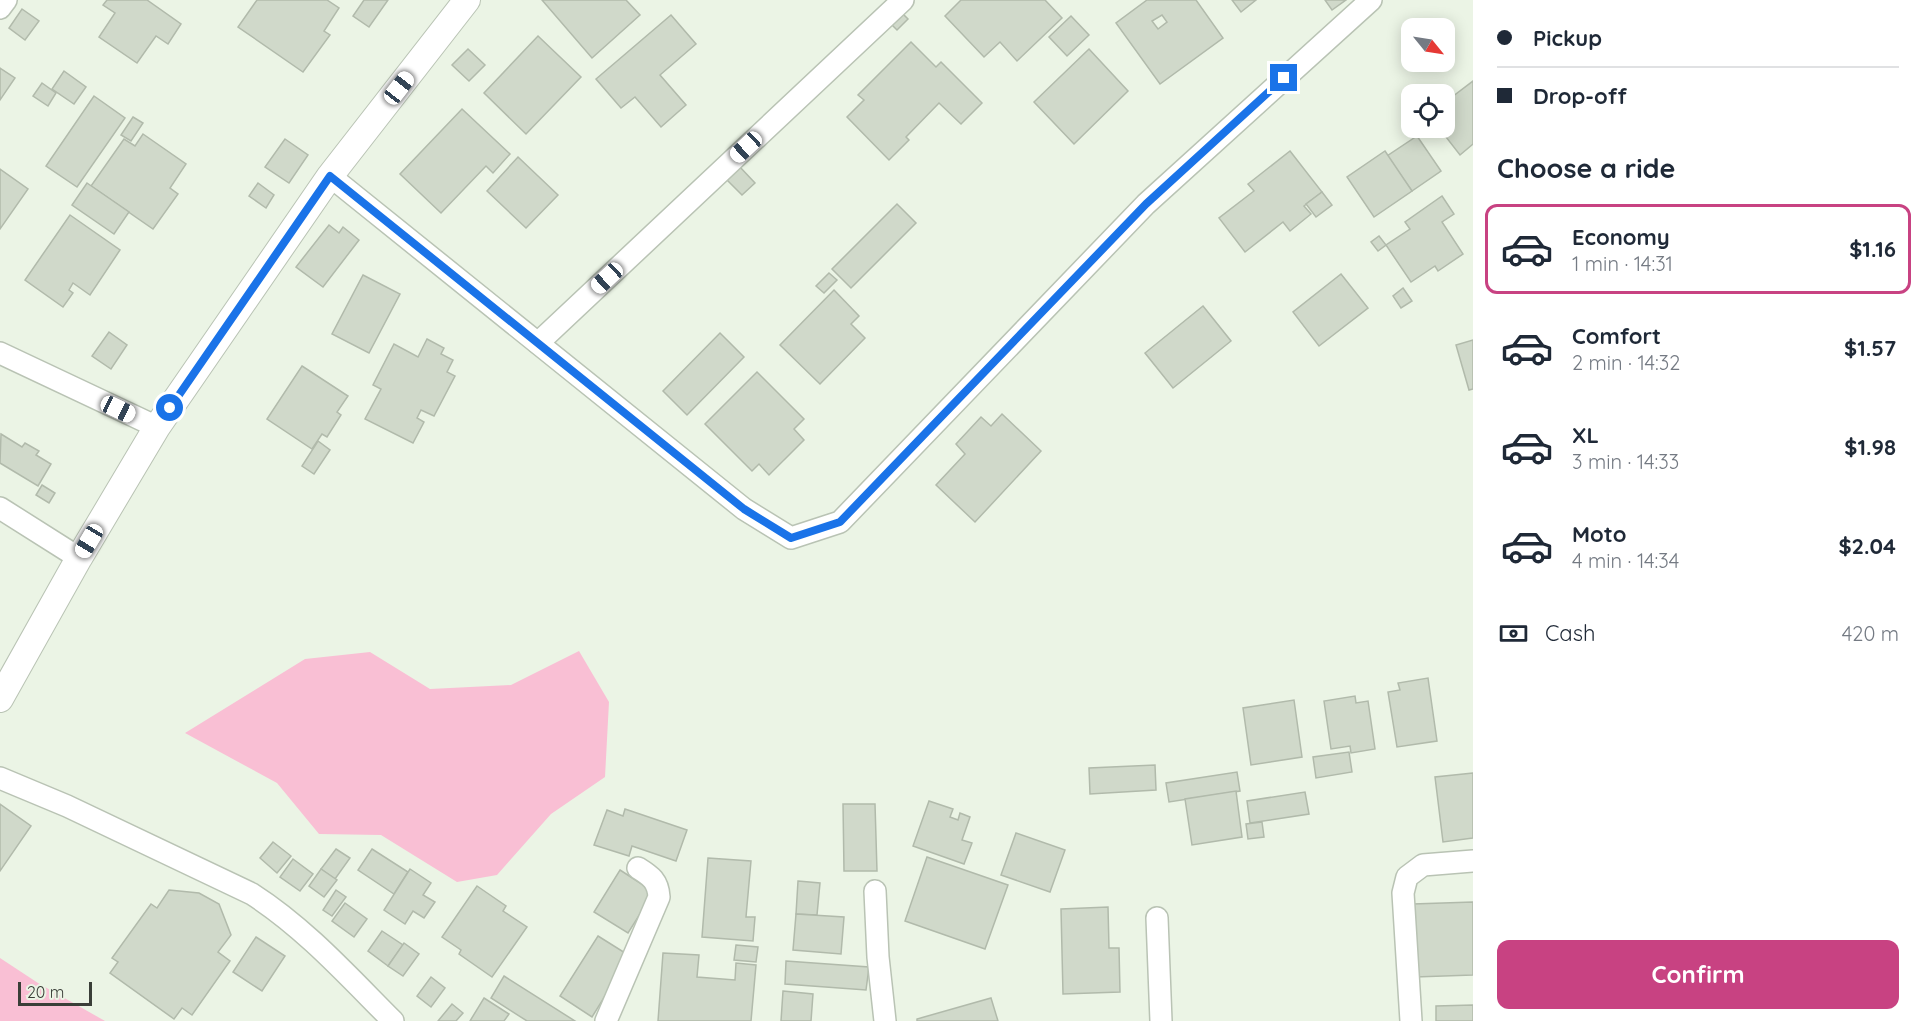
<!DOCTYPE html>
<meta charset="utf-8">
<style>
:root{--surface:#fff;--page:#f6f6f7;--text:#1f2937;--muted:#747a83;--line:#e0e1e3;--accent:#c84282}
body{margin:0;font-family:Quicksand,sans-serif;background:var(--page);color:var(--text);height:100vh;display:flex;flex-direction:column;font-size:22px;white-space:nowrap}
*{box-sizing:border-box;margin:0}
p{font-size:20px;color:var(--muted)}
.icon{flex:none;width:33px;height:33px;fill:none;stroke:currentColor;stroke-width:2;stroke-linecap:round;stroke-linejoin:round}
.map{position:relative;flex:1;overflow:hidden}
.panel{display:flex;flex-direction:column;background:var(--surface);width:450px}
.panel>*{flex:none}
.banner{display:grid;align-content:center;height:132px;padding:0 24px;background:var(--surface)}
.needle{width:39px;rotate:120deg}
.controls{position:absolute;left:1401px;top:18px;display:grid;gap:12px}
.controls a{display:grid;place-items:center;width:54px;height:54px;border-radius:12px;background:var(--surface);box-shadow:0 3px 15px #0003;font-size:30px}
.scale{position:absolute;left:18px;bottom:15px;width:74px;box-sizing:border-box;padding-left:6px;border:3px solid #3a3e38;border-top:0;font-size:16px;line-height:21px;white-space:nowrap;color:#3a3e38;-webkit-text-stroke:4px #ebf4e5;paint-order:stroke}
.end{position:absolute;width:27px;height:27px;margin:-14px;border:8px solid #1a73e8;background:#fff;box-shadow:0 0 0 3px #fff}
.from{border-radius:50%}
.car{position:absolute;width:18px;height:36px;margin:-18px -9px;border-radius:8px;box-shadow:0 0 4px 2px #0007;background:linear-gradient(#fff 24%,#345 0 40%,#fff 0 76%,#345 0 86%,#fff 0)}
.banner b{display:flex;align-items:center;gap:21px;height:57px;font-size:22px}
.banner b+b{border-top:2px solid var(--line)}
.banner i{width:15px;height:15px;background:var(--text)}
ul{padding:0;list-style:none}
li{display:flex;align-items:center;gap:18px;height:90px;margin:0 12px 9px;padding:0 12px;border:3px solid transparent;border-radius:12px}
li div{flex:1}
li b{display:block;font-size:22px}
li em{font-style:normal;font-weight:700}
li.on{border-color:var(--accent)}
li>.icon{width:54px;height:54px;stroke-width:1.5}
h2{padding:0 24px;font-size:27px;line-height:72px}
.pay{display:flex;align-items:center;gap:15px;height:66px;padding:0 24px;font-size:22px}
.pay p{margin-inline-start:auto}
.cta{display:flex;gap:12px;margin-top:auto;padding:12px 24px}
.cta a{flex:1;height:69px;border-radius:12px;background:var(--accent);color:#fff;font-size:24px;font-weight:700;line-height:69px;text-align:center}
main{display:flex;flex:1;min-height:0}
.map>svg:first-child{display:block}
.green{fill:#f9bfd4}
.building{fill:#d0d9ca;stroke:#b1baab;stroke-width:1.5;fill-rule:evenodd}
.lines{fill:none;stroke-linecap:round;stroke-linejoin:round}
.minor-casing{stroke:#b9c3b4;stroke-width:24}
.tertiary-casing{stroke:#b9c3b4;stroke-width:28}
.minor{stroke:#fff;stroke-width:21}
.tertiary{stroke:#fff;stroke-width:26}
.route{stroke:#1a73e8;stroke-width:8}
</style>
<main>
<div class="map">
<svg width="1473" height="1021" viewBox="0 0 1473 1021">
<rect width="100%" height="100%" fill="#ebf4e5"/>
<g class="green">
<path d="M579 651 609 702 605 777 551 814 497 875 457 882 381 835 319 834 277 783 185 733 305 659 370 652 430 689 511 685Z"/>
<path d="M0 958 38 983 105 1021H0Z"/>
</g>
<g class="building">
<path d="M107 0H147L181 24 168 44 156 36 137 63 99 37 115 13 103 5Z"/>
<path d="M257 0H327L339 8 324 31 330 35 303 72 238 27Z"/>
<path d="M364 0H388L369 27 353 16Z"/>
<path d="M542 0H626L640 15 592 58Z"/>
<path d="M961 0H1045L1062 18 1017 61 1000 42 984 57 945 16Z"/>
<path d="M1147 0H1196L1223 38 1160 84 1116 23ZM1162 15 1167 22 1158 29 1152 21Z"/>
<path d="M1232 0H1256L1241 12Z"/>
<path d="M1325 0H1346L1332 10Z"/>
<path d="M22 9 39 21 25 40 9 28Z"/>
<path d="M898 9 908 19 897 30 887 20Z"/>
<path d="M671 15 696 44 660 75 686 105 661 127 635 97 621 108 596 79Z"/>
<path d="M1071 16 1089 35 1067 56 1049 37Z"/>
<path d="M538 36 581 77 526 134 484 93Z"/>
<path d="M911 42 936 67 941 62 982 103 961 124 939 103 906 137 909 140 889 160 847 117 864 100 858 95Z"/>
<path d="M468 49 485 65 469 81 452 65Z"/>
<path d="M1089 49 1128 91 1074 144 1034 102Z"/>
<path d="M0 68 15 78 0 100Z"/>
<path d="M64 71 86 87 74 104 52 89Z"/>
<path d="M1473 81V144L1460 155 1439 128H1444V103Z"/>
<path d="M42 83 56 93 48 106 33 96Z"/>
<path d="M94 96 125 118 77 187 46 166Z"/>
<path d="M462 109 510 154 493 173 486 166 441 213 400 174Z"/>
<path d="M133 117 143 123 131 141 121 135Z"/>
<path d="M143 134 186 164 170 188 178 194 153 229 91 186 124 139 135 146Z"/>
<path d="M1417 136 1441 171 1412 191 1387 156Z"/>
<path d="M285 139 308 155 289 183 265 167Z"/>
<path d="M1290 151 1322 192 1304 206 1311 214 1290 231 1283 222 1245 252 1219 218 1254 191 1248 184Z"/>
<path d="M1385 151 1412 191 1374 217 1347 177Z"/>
<path d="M518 157 558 195 526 228 487 191Z"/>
<path d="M739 166 755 183 742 195 726 179Z"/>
<path d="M0 169 28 189 0 229Z"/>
<path d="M87 183 129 212 114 234 72 205Z"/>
<path d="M258 183 274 195 266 208 249 196Z"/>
<path d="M1322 192 1332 205 1316 217 1306 204Z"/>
<path d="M1442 196 1454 214 1442 222 1463 254 1438 271 1435 266 1411 282 1386 245 1410 229 1405 222Z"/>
<path d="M897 204 916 223 851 288 832 269Z"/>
<path d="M70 215 120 250 90 295 73 283 69 290 73 293 63 307 25 280Z"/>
<path d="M329 225 339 233 343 227 359 240 323 287 296 267Z"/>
<path d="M1379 236 1386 245 1378 251 1371 242Z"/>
<path d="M829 273 837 280 824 293 816 286Z"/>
<path d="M1341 274 1368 308 1319 346 1293 312Z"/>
<path d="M363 275 400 294 369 353 332 334Z"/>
<path d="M1403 288 1412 301 1401 308 1393 296Z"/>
<path d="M834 290 859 316 851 324 865 338 820 384 780 345Z"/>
<path d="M1203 306 1231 341 1173 388 1145 353Z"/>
<path d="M109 332 127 345 111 369 92 356Z"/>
<path d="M720 333 744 357 687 415 663 391Z"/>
<path d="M427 339 444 348 441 354 453 360 447 372 455 376 434 416 421 410 417 418 424 422 413 443 365 419 381 389 373 385 394 344 418 357Z"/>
<path d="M1473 340V389L1469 390 1456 345Z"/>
<path d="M302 366 348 396 337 412 341 415 327 437 322 434 312 449 267 419Z"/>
<path d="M757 372 804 419 794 429 804 440 769 475 759 464 752 471 705 424Z"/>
<path d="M1002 414 1041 451 975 522 936 485 965 454 956 444 981 417 991 426Z"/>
<path d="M1 434 22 447 25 443 39 451 36 455 51 464 38 486 0 463Z"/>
<path d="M318 441 330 450 314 474 302 466Z"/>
<path d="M42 485 55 493 49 503 36 495Z"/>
<path d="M1428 678 1437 741 1397 747 1388 692 1400 690 1398 683Z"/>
<path d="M1355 696 1356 703 1368 701 1375 749 1351 753 1350 746 1331 749 1324 701Z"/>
<path d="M1294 700 1302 757 1251 765 1243 708Z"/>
<path d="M1349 752 1352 772 1316 778 1313 757Z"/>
<path d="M1155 765 1156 790 1090 794 1089 768Z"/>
<path d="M1237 772 1240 791 1169 802 1166 783Z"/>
<path d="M1473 773V838L1443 842 1435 777Z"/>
<path d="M1236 791 1242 837 1192 845 1185 799Z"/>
<path d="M1305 792 1309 814 1250 823 1247 801Z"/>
<path d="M929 801 953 809 950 817 958 820 960 813 970 817 962 840 972 843 964 864 913 846Z"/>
<path d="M0 804 31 826 0 871Z"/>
<path d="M843 804H875L877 871H844Z"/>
<path d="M625 809 687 830 676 861 632 846 629 856 594 845 607 810 623 816Z"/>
<path d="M1262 822 1264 837 1248 839 1246 824Z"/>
<path d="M1016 833 1065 850 1050 892 1001 875Z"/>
<path d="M273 842 291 856 277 873 260 858Z"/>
<path d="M336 849 350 858 335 879 321 869Z"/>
<path d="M372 849 408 872 394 894 358 870Z"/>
<path d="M927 857 1008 885 985 949 905 921Z"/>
<path d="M708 858 751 861 746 917H755L753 941 702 937Z"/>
<path d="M293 859 313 874 300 891 280 877Z"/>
<path d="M321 869 337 880 324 897 309 886Z"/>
<path d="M410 869 431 883 423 895 435 902 424 918 413 911 405 924 384 910Z"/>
<path d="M620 870 654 892 628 933 594 912Z"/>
<path d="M798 881 820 883 817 915 796 914Z"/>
<path d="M477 886 506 906 503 911 527 927 492 977 459 954 461 950 442 937Z"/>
<path d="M169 890 199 893 219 904 231 935 218 952 230 961 192 1015 182 1008 174 1019 110 973 118 962 112 958 151 904 157 908Z"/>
<path d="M336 890 346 897 332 916 323 910Z"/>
<path d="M1473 902V975L1415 977 1413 904Z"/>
<path d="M345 903 367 919 354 937 332 921Z"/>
<path d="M1108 907 1109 948H1119L1120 992 1063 994 1061 909Z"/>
<path d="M796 914 844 917 841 954 793 950Z"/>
<path d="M382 931 403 945 388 966 368 951Z"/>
<path d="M598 936 630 956 592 1017 560 996Z"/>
<path d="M256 937 285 956 262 991 233 972Z"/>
<path d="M404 943 419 954 403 976 388 966Z"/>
<path d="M736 945 758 947 756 962 734 960Z"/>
<path d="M663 953 699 955 697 977 735 980 736 963 756 965 751 1021H658Z"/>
<path d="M786 961 869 967 866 990 785 984Z"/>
<path d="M504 976 575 1021H527L491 998Z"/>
<path d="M431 977 445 988 431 1007 417 996Z"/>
<path d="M783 991 813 994 811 1021H781Z"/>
<path d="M484 998 509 1014 504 1021H470Z"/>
<path d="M991 998 998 1021H917V1019Z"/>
<path d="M452 1004 463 1013 456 1021H438Z"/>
<path d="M1473 1005V1021H1436V1006Z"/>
</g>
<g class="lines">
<defs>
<g id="minor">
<path d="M0 8 6 0"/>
<path d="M330 176 744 509 791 538 840 522 1146 204 1371 0"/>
<path d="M538 343 903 0"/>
<path d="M0 353 157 427"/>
<path d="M0 508 79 558"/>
<path d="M0 778 67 806 252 894C305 928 348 976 393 1021"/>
<path d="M875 891 878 957 885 1021"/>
<path d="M1157 918 1161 1021"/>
<path d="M606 1021 659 897C658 881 651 876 638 868"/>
<path d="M1411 1021 1403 893 1407 877 1423 865 1473 861"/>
</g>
<path id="tertiary" d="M0 699 79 558 157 427 330 176 467 0"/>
</defs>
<use href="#minor" class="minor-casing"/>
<use href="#tertiary" class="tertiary-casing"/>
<use href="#minor" class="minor"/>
<use href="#tertiary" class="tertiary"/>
</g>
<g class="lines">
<path class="route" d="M170 408 330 176 744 509 791 538 840 522 1146 204 1284 78"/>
</g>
</svg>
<div class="controls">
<a><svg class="needle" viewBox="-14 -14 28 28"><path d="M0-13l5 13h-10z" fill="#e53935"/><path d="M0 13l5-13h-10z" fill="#747a83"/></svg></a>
<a><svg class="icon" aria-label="locate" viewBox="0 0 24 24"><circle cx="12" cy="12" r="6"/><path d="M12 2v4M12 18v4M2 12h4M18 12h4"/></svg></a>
</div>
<div class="scale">20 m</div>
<i class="end from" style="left:170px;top:408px"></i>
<i class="end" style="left:1284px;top:78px"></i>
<i class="car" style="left:399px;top:88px;rotate:38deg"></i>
<i class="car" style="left:746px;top:147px;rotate:227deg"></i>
<i class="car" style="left:607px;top:278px;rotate:227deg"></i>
<i class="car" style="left:118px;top:409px;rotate:115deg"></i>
<i class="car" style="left:89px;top:541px;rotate:211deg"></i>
</div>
<section class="panel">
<div class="banner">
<b><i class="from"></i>Pickup</b>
<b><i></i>Drop-off</b>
</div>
<h2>Choose a ride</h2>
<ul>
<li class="on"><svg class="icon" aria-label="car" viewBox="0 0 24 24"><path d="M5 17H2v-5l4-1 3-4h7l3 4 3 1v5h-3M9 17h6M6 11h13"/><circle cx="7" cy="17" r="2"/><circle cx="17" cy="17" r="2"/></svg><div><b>Economy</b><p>1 min · 14:31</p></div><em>$1.16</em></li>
<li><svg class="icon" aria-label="car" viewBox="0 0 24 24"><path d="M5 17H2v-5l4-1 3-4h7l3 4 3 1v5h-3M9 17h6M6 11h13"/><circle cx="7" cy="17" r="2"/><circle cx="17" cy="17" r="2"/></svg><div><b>Comfort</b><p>2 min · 14:32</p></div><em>$1.57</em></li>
<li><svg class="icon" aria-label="car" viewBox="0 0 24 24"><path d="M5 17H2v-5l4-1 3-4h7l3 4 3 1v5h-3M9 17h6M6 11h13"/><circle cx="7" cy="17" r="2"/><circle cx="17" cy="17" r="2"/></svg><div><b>XL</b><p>3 min · 14:33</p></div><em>$1.98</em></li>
<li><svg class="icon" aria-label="car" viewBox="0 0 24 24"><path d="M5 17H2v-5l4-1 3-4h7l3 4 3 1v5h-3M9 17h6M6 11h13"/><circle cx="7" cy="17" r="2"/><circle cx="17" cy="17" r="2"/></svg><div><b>Moto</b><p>4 min · 14:34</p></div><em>$2.04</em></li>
</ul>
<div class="pay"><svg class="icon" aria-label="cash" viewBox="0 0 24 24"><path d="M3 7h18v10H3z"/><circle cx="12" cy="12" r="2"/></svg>Cash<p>420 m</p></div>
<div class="cta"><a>Confirm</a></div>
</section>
</main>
